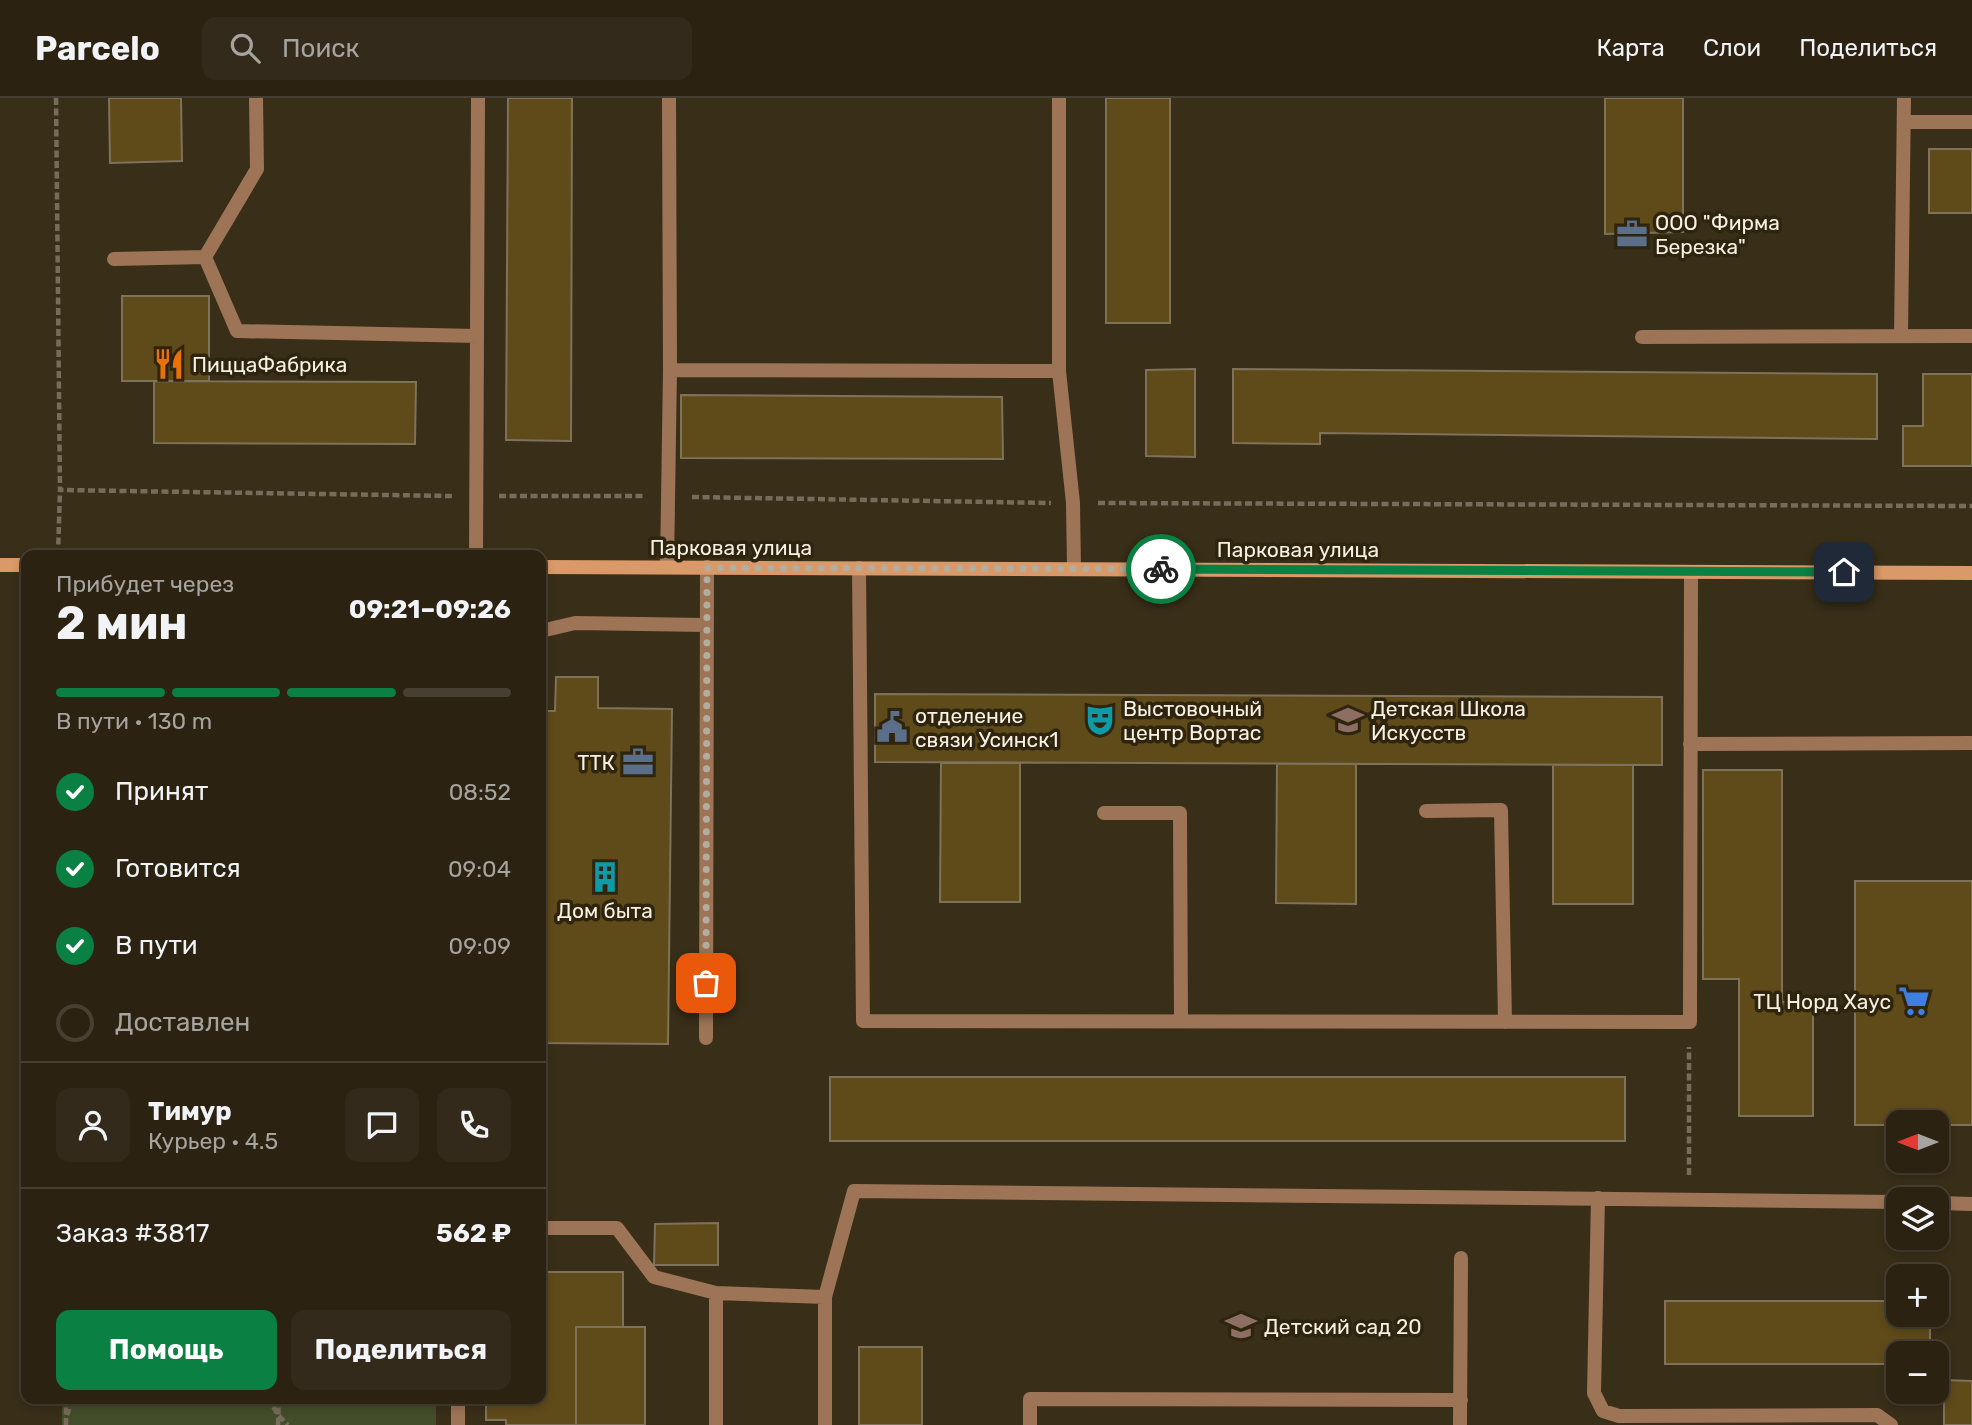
<!DOCTYPE html>
<html lang="ru">
<meta charset="utf-8">
<style>
:root{--surface:#2b2212;--page:#332a1b;--text:#f1f3f6;--muted:#a6a49f;--line:#473f32;--accent:#0b8043}
body{margin:0;font-family:Rubik,sans-serif;background:var(--page);color:var(--text);height:100vh;display:flex;flex-direction:column;font-size:26px;white-space:nowrap}
*{box-sizing:border-box;margin:0}
p{font-size:23px;color:var(--muted)}
.icon{flex:none;width:38px;height:38px;fill:none;stroke:currentColor;stroke-width:2;stroke-linecap:round;stroke-linejoin:round}
.map{position:relative;flex:1;overflow:hidden}
.drawer{position:absolute;left:21px;top:452px;width:525px;height:854px;display:flex;flex-direction:column;background:var(--surface);border-radius:14px;box-shadow:0 4px 10px #0003,0 0 0 2px var(--line)}
.drawer>*{flex:none}
.needle{width:46px;rotate:270deg}
.buttons{position:absolute;left:1886px;top:1012px;display:grid;gap:14px}
.buttons a{display:grid;place-items:center;width:63px;height:63px;border-radius:14px;background:var(--surface);box-shadow:0 4px 10px #0003,0 0 0 2px var(--line);font-size:35px}
.pin{position:absolute;display:grid;place-items:center;width:60px;height:60px;color:#fff;margin:-30px;border-radius:14px;box-shadow:0 4px 10px #0006}
.courier{position:absolute;display:grid;place-items:center;width:70px;height:70px;margin:-35px;border:5px solid #0b8043;border-radius:50%;background:#fff;color:#222;box-shadow:0 2px 9px #0007}
.head em{font-style:normal;font-weight:700}
.head div{display:flex;flex-direction:column-reverse}
.head{display:flex;align-items:center;justify-content:space-between;height:119px;padding:0 35px}
h1{font-size:46px;font-weight:700;line-height:52px}
.bar{display:grid;grid-template-columns:repeat(4,1fr);gap:10px 7px;align-content:center;height:84px;padding:0 35px}
.bar i{height:9px;border-radius:5px;background:var(--line)}
.bar .selected{background:var(--accent)}
.bar p{grid-column:span 4}
.line{display:flex;align-items:center;gap:18px;padding:0 35px;border-top:2px solid var(--line)}
.line div{flex:1}
.round{display:grid;place-items:center;flex:none;width:74px;height:74px;border-radius:14px;background:var(--page)}
ol{padding:0 35px;list-style:none}
li{display:flex;align-items:center;gap:21px;height:77px}
li p{margin-inline-start:auto}
li .icon{padding:7px;border-radius:50%;background:var(--accent);color:#fff;stroke-width:4}
li:last-child{color:var(--muted)}
li i{width:38px;height:38px;border:4px solid var(--line);border-radius:50%}
.cta{display:flex;gap:14px;margin-top:auto;padding:14px 35px}
.cta a{flex:1;height:80px;border-radius:14px;background:var(--accent);color:#fff;font-size:28px;font-weight:700;line-height:80px;text-align:center}
.cta a+a{background:var(--page);color:var(--text)}
header{display:flex;align-items:center;gap:42px;box-sizing:border-box;height:98px;padding:0 35px;background:var(--surface);border-bottom:2px solid var(--line)}
header strong{font-size:33px}
nav{display:flex;gap:38px;margin-inline-start:auto;font-size:24px}
.search{width:490px;height:63px;background:var(--page);display:flex;align-items:center;gap:18px;box-sizing:border-box;padding:0 24px;border-radius:14px;color:var(--muted);font-size:26px}
.map>svg:first-child{display:block}
</style>
<header>
<strong>Parcelo</strong>
<div class="search"><svg class="icon" aria-label="search" viewBox="0 0 24 24"><circle cx="10" cy="10" r="6"/><path d="M15 15l6 6"/></svg>Поиск</div>
<nav><a>Карта</a><a>Слои</a><a>Поделиться</a></nav>
</header>
<div class="map">
<svg width="1972" height="1327" viewBox="0 0 1972 1327">
<rect width="100%" height="100%" fill="#392e18"/>
<path fill="#444d2a" d="M62,1300H436V1327H62Z"/>
<path fill="#5f4a1a" stroke="#7e725a" stroke-width="2" d="M109,0H181L182,63L110,65Z
M508,0H572L571,343L506,342Z
M1106,0H1170V225H1106Z
M1605,0H1683V134L1605,136Z
M1929,51H1972V115H1929Z
M122,198H209V283H122Z
M1195,271V359L1146,358V272Z
M1233,271L1877,276V341L1320,335V346L1233,345Z
M1923,276H1972V368H1903V328H1923Z
M154,283L416,284L415,346L154,345Z
M681,297L1002,299L1003,361L681,360Z
M556,579H598V610L672,611L668,946L541,945V613H555Z
M875,596L1662,599V667L875,664Z
M941,665H1020V804H940Z
M1277,666H1356V806L1276,805Z
M1553,667H1633V806H1553Z
M1703,672H1782V904H1813V1018H1739V881H1703Z
M1855,783H1972V1027H1937V1024H1899V1027H1855Z
M830,979H1625V1043H830Z
M718,1125V1167H654L655,1126Z
M541,1174H623V1229H576V1327H506V1322H486V1300H541Z
M1665,1203H1899V1216H1930V1255H1899V1266H1665Z
M576,1229H645V1327H576Z
M859,1249H922V1327H859Z
M1944,1282L1972,1283V1327H1944Z"/>
<g fill="none" stroke-linecap="round" stroke-linejoin="round">
<path stroke="#766c59" stroke-width="4.5" stroke-dasharray="7 3.5" stroke-linecap="butt" d="M56,0L60,392L452,398
M499,398H645
M692,399L1051,405
M1098,405L1972,408
M58,457L60,392
M1689,1077V949
M268,1300L278,1317L288,1327
M67,1317L73,1300
M66,1327V1300
M278,1327L279,1300"/>
<path stroke="#9d7456" stroke-width="14" d="M1059,0V273L1073,405L1074,471
M1904,24H1972
M205,159L237,233L477,238L476,457
M114,161L205,159L257,71L256,0
M477,238L478,0
M1901,238L1904,0
M1642,239L1972,238
M670,272L1059,273
M667,469L670,272L669,0
M859,470L863,923L1690,924L1691,474
M541,533L575,525L706,527
M1690,646L1972,645
M1426,713L1501,712L1505,924
M1104,715H1180L1181,923
M706,940L707,469
M1598,1100L1594,1295L1603,1313L1619,1318L1877,1317L1891,1327
M1937,1105L1972,1106
M541,1130H617L654,1179L716,1195L825,1199
M458,1300V1327
M716,1327V1195
M825,1327V1199L854,1093L1899,1104
M1030,1327V1301L1461,1302
M1460,1327L1461,1160"/>
<path stroke="#da9968" stroke-width="14" d="M0,467H26
M541,469L1972,475"/>
</g>
<g fill="none" stroke-linecap="round" stroke-linejoin="round">
<path stroke="#b4ac9c" stroke-width="7" stroke-dasharray="0 12.6" d="M706,885L707,470L1161,471"/>
<path stroke="#0b8043" stroke-width="9" d="M1161,471L1844,474"/>
</g>
<defs>
<symbol id="office-bare" viewBox="-9 -9 18 18"><path d="M-6-3h4V-5.5h4V-3h4V5H-6ZM-1-4.5V-3h2v-1.5ZM-6 0V1H6V0Z" fill="#5c6f8a" stroke="#2f250e" stroke-width="2.5" paint-order="stroke"/></symbol>
<symbol id="restaurant-bare" viewBox="-9 -9 18 18"><path d="M-5-6h1v4h1v-4h1v4h1v-4h1v5L-1.5 .5V6h-2V.5L-5-1ZM5-6V6H3V1.5H1.5Q1.5-4 5-6Z" fill="#e8710a" stroke="#2f250e" stroke-width="2.5" paint-order="stroke"/></symbol>
<symbol id="theatre-bare" viewBox="-9 -9 18 18"><path d="M-5-5.5Q0-4 5-5.5V0Q5 5 0 6Q-5 5-5 0ZM-3.3-2.5H-1v1.5H-3.3ZM1-2.5H3.3v1.5H1ZM-2.8 1Q0 5.5 2.8 1Z" fill="#0f9aa8" stroke="#2f250e" stroke-width="2.5" paint-order="stroke"/></symbol>
<symbol id="school-bare" viewBox="-9 -9 18 18"><path d="M0-5L7-2L0 1L-7-2ZM-4 1L0 2.5L4 1V4Q0 6-4 4Z" fill="#8d6e63" stroke="#2f250e" stroke-width="2.5" paint-order="stroke"/></symbol>
<symbol id="civic-bare" viewBox="-9 -9 18 18"><path d="M-.6-6.5H3V-4.5H.6V-3L4-1V1h2V6H-6V1h2V-1L-.6-3ZM-1.2 2.5V6h2.4V2.5Z" fill="#5c6f8a" stroke="#2f250e" stroke-width="2.5" paint-order="stroke"/></symbol>
<symbol id="building-bare" viewBox="-9 -9 18 18"><path d="M-4-6H4V6H1V3H-1V6H-4ZM-2.5-4.3h1.7v1.8h-1.7ZM.8-4.3h1.7v1.8H.8ZM-2.5-1h1.7V.8h-1.7ZM.8-1h1.7V.8H.8Z" fill="#0f9aa8" stroke="#2f250e" stroke-width="2.5" paint-order="stroke"/></symbol>
<symbol id="supermarket-bare" viewBox="-9 -9 18 18"><path d="M-6-5.5h2.5l.6 2H6L4.5 2H-2.5L-4.4-4H-6ZM-1.5 3.2a1.3 1.3 0 1 0 .1 0ZM3 3.2a1.3 1.3 0 1 0 .1 0Z" fill="#3f7fe0" stroke="#2f250e" stroke-width="2.5" paint-order="stroke"/></symbol>
</defs>
<g fill-rule="evenodd">
<use href="#office-bare" x="1610" y="114" width="44" height="44"/>
<use href="#restaurant-bare" x="147" y="244" width="44" height="44"/>
<use href="#theatre-bare" x="1078" y="600" width="44" height="44"/>
<use href="#school-bare" x="1326" y="600" width="44" height="44"/>
<use href="#civic-bare" x="870" y="607" width="44" height="44"/>
<use href="#office-bare" x="616" y="642" width="44" height="44"/>
<use href="#building-bare" x="583" y="757" width="44" height="44"/>
<use href="#supermarket-bare" x="1892" y="881" width="44" height="44"/>
<use href="#school-bare" x="1219" y="1206" width="44" height="44"/>
</g>
<g text-anchor="middle" dominant-baseline="central" stroke-width="7" stroke-linejoin="round" paint-order="stroke">
<g font-size="21" fill="#f7f0e3" stroke="#2f250e" text-anchor="start">
<text x="1655" y="124">ООО "Фирма<tspan x="1655" dy="24">Березка"</tspan></text>
<text x="192" y="266">ПиццаФабрика</text>
<text x="1123" y="610">Выстовочный<tspan x="1123" dy="24">центр Вортас</tspan></text>
<text x="1371" y="610">Детская Школа<tspan x="1371" dy="24">Искусств</tspan></text>
<text x="915" y="617">отделение<tspan x="915" dy="24">связи Усинск1</tspan></text>
<text x="615" y="664" text-anchor="end">ТТК</text>
<text x="605" y="812" text-anchor="middle">Дом быта</text>
<text x="1891" y="903" text-anchor="end">ТЦ Норд Хаус</text>
<text x="1264" y="1228">Детский сад 20</text>
</g>
<g font-size="21" fill="#f7f0e3" stroke="#2f250e">
<text x="731" y="449">Парковая улица</text>
<text x="1298" y="451">Парковая улица</text>
</g>
</g>
</svg>
<div class="buttons">
<a><svg class="needle" viewBox="-14 -14 28 28"><path d="M0-13l5 13h-10z" fill="#e53935"/><path d="M0 13l5-13h-10z" fill="#a6a49f"/></svg></a>
<a><svg class="icon" aria-label="layers" viewBox="0 0 24 24"><path d="M12 4l9 5-9 5-9-5zM3 14l9 5 9-5"/></svg></a>
<a>+</a>
<a>−</a>
</div>
<div class="pin" style="left:706px;top:885px;background:#ea580c"><svg class="icon" aria-label="bag" viewBox="0 0 24 24"><path d="M5 8h14l-1 12H6zM9 8a3 3 0 0 1 6 0"/></svg></div>
<div class="pin" style="left:1844px;top:474px;background:#1f2937"><svg class="icon" aria-label="home" viewBox="0 0 24 24"><path d="M3 11l9-7 9 7M6 9v11h12V9"/></svg></div>
<div class="courier" style="left:1161px;top:471px"><svg class="icon" aria-label="bike" viewBox="0 0 24 24"><circle cx="6" cy="16" r="4"/><circle cx="18" cy="16" r="4"/><path d="M6 16l4-8h5l3 8M10 8l3 8H6M13 5h3"/></svg></div>
<section class="drawer">
<div class="head"><div><h1>2 мин</h1><p>Прибудет через</p></div><em>09:21–09:26</em></div>
<div class="bar"><i class="selected"></i><i class="selected"></i><i class="selected"></i><i></i><p>В пути · 130 m</p></div>
<ol>
<li><svg class="icon" aria-label="check" viewBox="0 0 24 24"><path d="M5 12l5 5 9-10"/></svg>Принят<p>08:52</p></li>
<li><svg class="icon" aria-label="check" viewBox="0 0 24 24"><path d="M5 12l5 5 9-10"/></svg>Готовится<p>09:04</p></li>
<li><svg class="icon" aria-label="check" viewBox="0 0 24 24"><path d="M5 12l5 5 9-10"/></svg>В пути<p>09:09</p></li>
<li><i></i>Доставлен</li>
</ol>
<div class="line" style="height:126px"><a class="round"><svg class="icon" aria-label="person" viewBox="0 0 24 24"><circle cx="12" cy="8" r="4"/><path d="M4 21q1-7 8-7t8 7"/></svg></a><div><b>Тимур</b><p>Курьер · 4.5</p></div><a class="round"><svg class="icon" aria-label="chat" viewBox="0 0 24 24"><path d="M4 5h16v11H9l-5 4z"/></svg></a><a class="round"><svg class="icon" aria-label="phone" viewBox="0 0 24 24"><path d="M5 4h4l2 5-3 2q2 4 5 5l2-3 5 2v4C11 20 4 13 5 4z"/></svg></a></div>
<div class="line" style="height:91px"><div>Заказ #3817</div><b>562 ₽</b></div>
<div class="cta"><a>Помощь</a><a>Поделиться</a></div>
</section>
</div>
